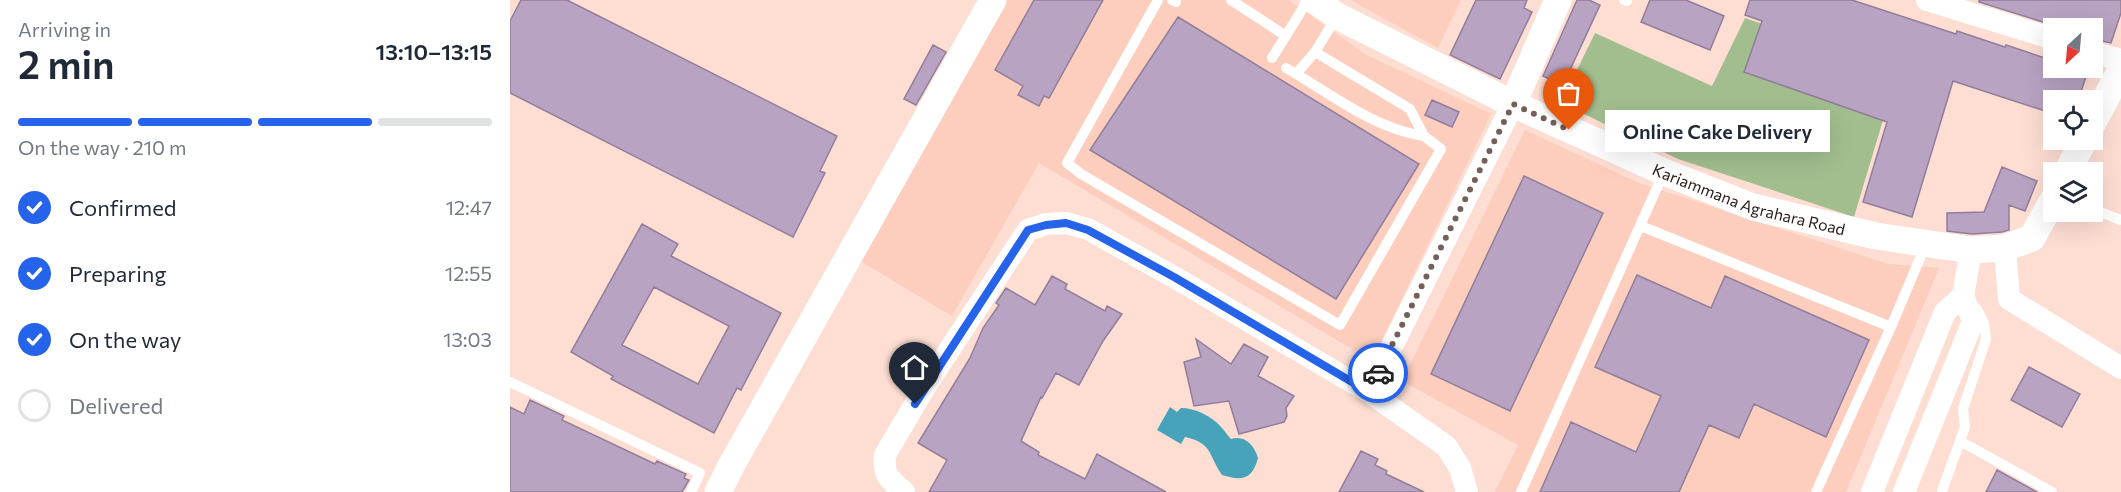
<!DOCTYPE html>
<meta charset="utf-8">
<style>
:root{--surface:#fff;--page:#f2f2f3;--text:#1f2937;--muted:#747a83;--line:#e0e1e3;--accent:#2563eb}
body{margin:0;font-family:Commissioner,sans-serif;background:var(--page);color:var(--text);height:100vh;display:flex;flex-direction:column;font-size:22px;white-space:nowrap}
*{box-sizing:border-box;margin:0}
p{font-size:20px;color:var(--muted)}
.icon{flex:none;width:33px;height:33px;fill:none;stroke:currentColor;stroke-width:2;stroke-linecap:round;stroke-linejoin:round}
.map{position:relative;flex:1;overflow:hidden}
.drawer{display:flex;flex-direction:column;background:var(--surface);width:510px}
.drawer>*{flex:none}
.needle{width:39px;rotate:206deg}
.buttons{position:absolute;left:1533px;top:18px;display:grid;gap:12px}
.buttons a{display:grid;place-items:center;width:60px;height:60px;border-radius:0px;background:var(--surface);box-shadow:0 6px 24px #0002;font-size:30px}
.pin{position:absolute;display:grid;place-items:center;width:51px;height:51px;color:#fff;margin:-62px -26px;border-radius:50% 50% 50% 0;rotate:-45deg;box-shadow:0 0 6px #0007}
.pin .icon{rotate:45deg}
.courier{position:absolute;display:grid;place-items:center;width:60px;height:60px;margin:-30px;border:4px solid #2563eb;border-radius:50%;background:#fff;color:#222;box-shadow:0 2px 8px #0007}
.bubble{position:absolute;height:42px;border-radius:0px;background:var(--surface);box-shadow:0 6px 24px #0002;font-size:20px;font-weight:600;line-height:42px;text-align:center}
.headline em{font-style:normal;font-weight:600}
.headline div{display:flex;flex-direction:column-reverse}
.headline{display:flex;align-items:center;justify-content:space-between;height:102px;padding:0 18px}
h1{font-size:39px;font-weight:600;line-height:45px}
.bar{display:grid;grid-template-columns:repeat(4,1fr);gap:9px 6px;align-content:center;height:72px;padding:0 18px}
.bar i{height:8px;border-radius:4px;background:var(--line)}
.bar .active{background:var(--accent)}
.bar p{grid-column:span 4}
ol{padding:0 18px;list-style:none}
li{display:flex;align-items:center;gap:18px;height:66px}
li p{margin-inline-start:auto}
li .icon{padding:6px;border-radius:50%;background:var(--accent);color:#fff;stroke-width:4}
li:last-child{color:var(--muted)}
li i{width:33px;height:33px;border:3px solid var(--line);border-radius:50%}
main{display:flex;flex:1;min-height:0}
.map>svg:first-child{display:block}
</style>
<main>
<section class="drawer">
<div class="headline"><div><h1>2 min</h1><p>Arriving in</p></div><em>13:10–13:15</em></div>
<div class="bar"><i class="active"></i><i class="active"></i><i class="active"></i><i></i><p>On the way · 210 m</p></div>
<ol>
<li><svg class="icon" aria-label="check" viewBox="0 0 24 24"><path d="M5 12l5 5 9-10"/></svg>Confirmed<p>12:47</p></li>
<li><svg class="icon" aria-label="check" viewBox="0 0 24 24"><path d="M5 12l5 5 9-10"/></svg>Preparing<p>12:55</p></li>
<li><svg class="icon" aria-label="check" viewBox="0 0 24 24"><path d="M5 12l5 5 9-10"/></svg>On the way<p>13:03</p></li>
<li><i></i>Delivered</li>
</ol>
</section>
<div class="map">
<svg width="1611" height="492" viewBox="0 0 1611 492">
<rect width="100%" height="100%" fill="#feded3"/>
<path fill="#fdcebd" d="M495,0H779L855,54L981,114L862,361L529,163L442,316L350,261Z
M840,0H951L928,48Z
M1015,130L1129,183L1379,264L1429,268L1336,492H985L1008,445L892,381Z"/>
<path fill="#a2be8e" d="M1235,18L1388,70L1344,217L1168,159L1051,103L1085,33L1202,86Z"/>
<path fill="#46a3ba" d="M660,407L667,412L671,408C685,408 702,416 711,427C715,431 717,435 721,439C735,435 744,445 748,458C742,480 732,481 712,475C698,455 703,443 675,437L671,444L647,430Z"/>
<path fill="#b8a3c2" stroke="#917e9a" stroke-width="1.5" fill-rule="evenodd" d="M11,0H57L327,136L310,171L315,173L283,237L0,93V21Z
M524,0H593L539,98L534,96L529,106L508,95L513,86L485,70Z
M966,0H1017L1014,8L1022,12L990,79L940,55Z
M1067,0H1079L1090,5L1053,85L1033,76Z
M1140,0H1176L1214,16L1200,50L1131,22Z
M1240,0H1342L1446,34L1447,31L1495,47L1496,45L1544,61V68H1579L1568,100H1544V114L1443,81L1402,217L1353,202L1377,122L1234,72L1252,21L1235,15Z
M1469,0H1611V13L1601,43L1582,39V28H1552L1469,2Z
M668,17L909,164L826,299L580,150Z
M423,45L436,52L406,105L394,99Z
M922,100L949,112L942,127L915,115Z
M1492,167L1527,181L1515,211L1499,205V230L1492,232L1462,234L1437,231V213L1474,212Z
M1014,176L1093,213L1000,411L921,374Z
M132,224L168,244L161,256L271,313L231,390L227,388L204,433L101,379L103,376L61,352ZM144,287L219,326L188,384L112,345Z
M1127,275L1201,308L1215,276L1359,340L1316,437L1244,404L1229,438L1199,425L1169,492H1030L1061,422L1126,452L1151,396L1085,367Z
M542,276L557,284L555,289L595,311L597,306L612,314L593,341L569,385L546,373L532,398L531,397L511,441L529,452L528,455L575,479L587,454L656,492H419L437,460L408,443L460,358L473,328L489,305L486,303L496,288L525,305Z
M686,339L721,364L734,344L758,357L748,376L784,396L776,408L777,416L774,422L729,434L719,401L684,406L674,362L691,357Z
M1519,367L1570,394L1552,427L1501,400Z
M20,400L54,416L52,420L145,464L147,461L176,474L174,478L179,480L172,492H0V407L14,414Z
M851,451L868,459L865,465L877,471L876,474L914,492H829Z
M1487,470L1527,492H1476Z"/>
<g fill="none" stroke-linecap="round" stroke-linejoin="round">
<path stroke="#fff" stroke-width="10" d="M648,0L557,163L571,174L830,325L931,149L914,136L900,109L805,52
M662,0L666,2
M721,0L776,36
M1114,0L1117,1
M762,58L798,0
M776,68C820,93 862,128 914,136
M786,74L805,52L827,16
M1582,209L1611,220
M1131,226L1381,327
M0,382L190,473L181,492
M1450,441L1542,492
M1432,491L1455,427L1453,409L1476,339L1474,323L1467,309
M1011,492L1154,172
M1306,492L1381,327L1416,244"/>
<path stroke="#fff" stroke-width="22" d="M1417,0L1544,39
M1582,52L1611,60
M1495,248L1499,299L1611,368
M859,392L1003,104
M394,492C379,479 373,476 375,455L415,387L518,230L536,224L556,223L578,229L664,277L859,392L936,446L950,468L957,492
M1362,492L1435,312L1453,296
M1394,492L1463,321L1453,296L1461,250"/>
<g stroke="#fff" stroke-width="27">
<path id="s1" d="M804,0L827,16L1003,104L1154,172L1243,207L1366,236L1461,250L1495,248L1522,238L1544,198"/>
<path d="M1003,104L1048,0"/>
<path d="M1582,124L1611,70"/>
<path d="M1557,172L1574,140"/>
<path d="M208,492L221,466L483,0"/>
</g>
</g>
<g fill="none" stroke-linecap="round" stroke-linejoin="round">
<path stroke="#746059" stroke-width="6" stroke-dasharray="0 10.8" d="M868,373L1003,104L1059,130"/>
<path stroke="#2563eb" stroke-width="8" d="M405,404L518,230L536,225L556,223L578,230L664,277L859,392L868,373"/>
</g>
<g text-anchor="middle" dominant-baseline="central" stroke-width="4.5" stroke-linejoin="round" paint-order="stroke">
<g font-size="16" fill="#2a1c17" stroke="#fff">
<text stroke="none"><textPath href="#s1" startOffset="480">Kariammana Agrahara Road</textPath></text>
</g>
</g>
</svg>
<div class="buttons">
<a><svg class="needle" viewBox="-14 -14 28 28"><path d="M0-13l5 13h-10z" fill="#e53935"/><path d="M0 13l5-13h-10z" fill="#747a83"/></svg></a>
<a><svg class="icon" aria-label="locate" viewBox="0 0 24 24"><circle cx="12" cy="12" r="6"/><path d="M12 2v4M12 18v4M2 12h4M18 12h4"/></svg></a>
<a><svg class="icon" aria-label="layers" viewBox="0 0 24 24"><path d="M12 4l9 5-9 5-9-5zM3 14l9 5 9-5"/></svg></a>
</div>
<div class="pin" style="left:1059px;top:130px;background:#ea580c"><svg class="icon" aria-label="bag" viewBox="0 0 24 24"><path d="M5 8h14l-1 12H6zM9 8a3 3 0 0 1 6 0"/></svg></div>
<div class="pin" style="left:405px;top:404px;background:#1f2937"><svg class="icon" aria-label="home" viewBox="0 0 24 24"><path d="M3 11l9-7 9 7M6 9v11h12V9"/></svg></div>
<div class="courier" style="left:868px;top:373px"><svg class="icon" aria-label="car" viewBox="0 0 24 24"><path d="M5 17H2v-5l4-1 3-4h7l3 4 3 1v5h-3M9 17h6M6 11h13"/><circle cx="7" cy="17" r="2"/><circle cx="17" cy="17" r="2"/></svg></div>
<div class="bubble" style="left:1095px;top:110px;width:225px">Online Cake Delivery</div>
</div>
</main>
